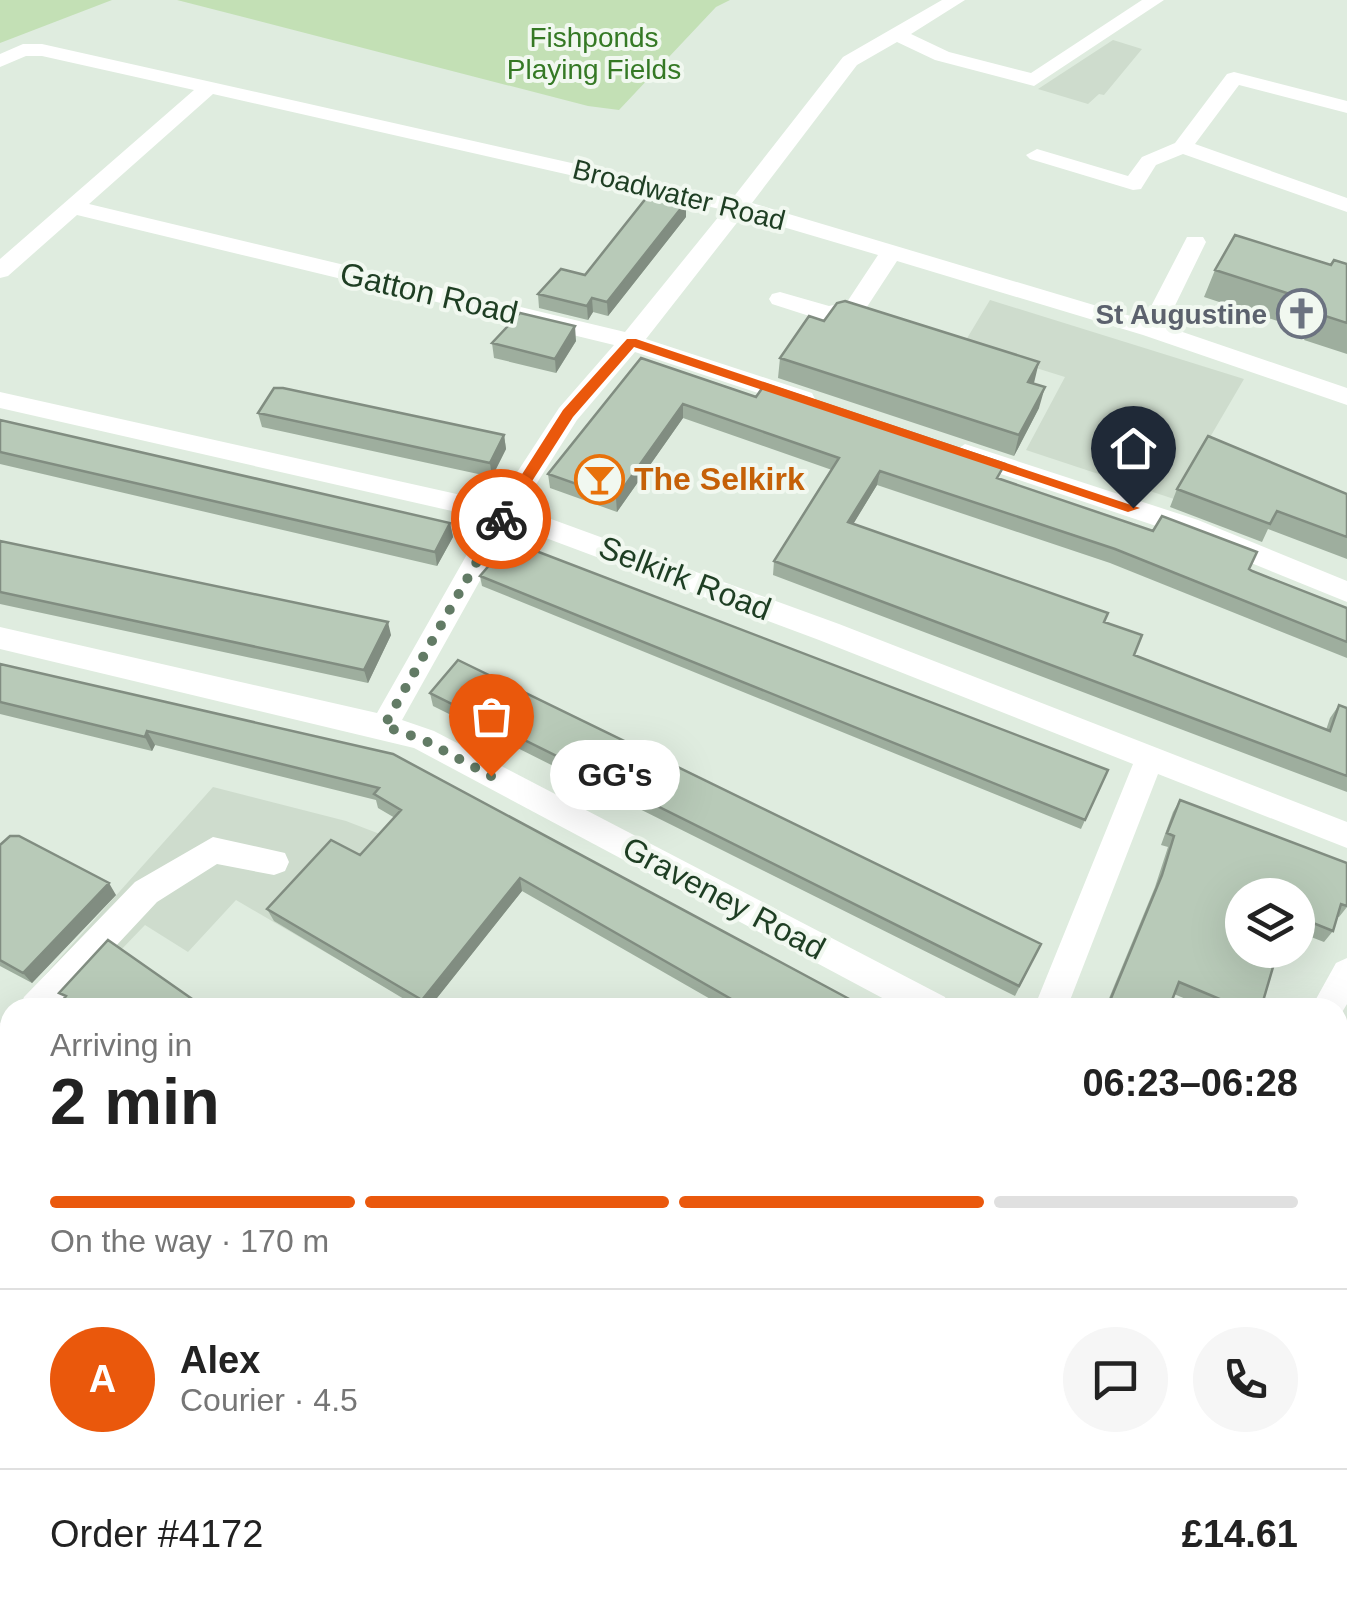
<!DOCTYPE html>
<meta charset="utf-8">
<style>
:root{--surface:#fff;--page:#f6f6f6;--text:#222;--muted:#767676;--line:#e0e0e0;--accent:#ea580c}
body{margin:0;font-family:Helvetica,sans-serif;background:var(--page);color:var(--text);height:100vh;display:flex;flex-direction:column;font-size:38px;white-space:nowrap}
*{box-sizing:border-box;margin:0}
p{font-size:32px;color:var(--muted)}
.icon{flex:none;width:55px;height:55px;fill:none;stroke:currentColor;stroke-width:2;stroke-linecap:round;stroke-linejoin:round}
.map{position:relative;flex:1;overflow:hidden}
.drawer{position:absolute;left:0px;top:998px;width:1348px;height:622px;display:flex;flex-direction:column;background:var(--surface);border-radius:30px 30px 0 0;box-shadow:0 10px 40px #0002}
.drawer>*{flex:none}
.fabs{position:absolute;left:1225px;top:878px;display:grid;gap:20px}
.fabs a{display:grid;place-items:center;width:90px;height:90px;border-radius:50%;background:var(--surface);box-shadow:0 10px 40px #0002;font-size:50px}
.pin{position:absolute;display:grid;place-items:center;width:85px;height:85px;color:#fff;margin:-102px -42px;border-radius:50% 50% 50% 0;rotate:-45deg;box-shadow:0 0 10px #0007}
.pin .icon{rotate:45deg}
.courier{position:absolute;display:grid;place-items:center;width:100px;height:100px;margin:-50px;border:8px solid #ea580c;border-radius:50%;background:#fff;color:#222;box-shadow:0 2px 12px #0007}
.bubble{position:absolute;height:70px;border-radius:35px;background:var(--surface);box-shadow:0 10px 40px #0002;font-size:32px;font-weight:800;line-height:70px;text-align:center}
.summary em{font-style:normal;font-weight:800}
.summary div{display:flex;flex-direction:column-reverse}
.summary{display:flex;align-items:center;justify-content:space-between;height:170px;padding:0 50px}
h1{font-size:65px;font-weight:800;line-height:75px}
.bar{display:grid;grid-template-columns:repeat(4,1fr);gap:15px 10px;align-content:center;height:120px;padding:0 50px}
.bar i{height:12px;border-radius:8px;background:var(--line)}
.bar .current{background:var(--accent)}
.bar p{grid-column:span 4}
.line{display:flex;align-items:center;gap:25px;padding:0 50px;border-top:2px solid var(--line)}
.line div{flex:1}
.round{display:grid;place-items:center;flex:none;width:105px;height:105px;border-radius:52px;background:var(--page)}
.map>svg:first-child{display:block}
</style>
<div class="map">
<svg width="1347" height="1619" viewBox="0 0 1347 1619">
<rect width="100%" height="100%" fill="#dfecdf"/>
<path fill="#cedccd" d="M1113,40L1142,49L1104,95L1099,94L1088,104L1038,89Z
M990,300L1244,379L1174,499L1026,450L1065,377L963,345Z
M213,787L346,821L385,836L419,1007L236,900L188,952L145,925L66,1007L19,1004Z
M1347,1055V1619H1242L1245,1610H1338V1073Z"/>
<path fill="#c3e0b5" d="M0,0H112L0,43Z
M177,0H730L716,7L619,110L588,106Z"/>
<g fill="none" stroke-linecap="round" stroke-linejoin="round">
<defs>
<path id="major" d="M0,1060L10,1064V1099L0,1095Z
M727,1610H776L780,1619H730Z"/>
</defs>
<use href="#major" stroke="#c0c9c1" stroke-width="5"/>
<path fill="#fff" fill-rule="evenodd" d="M942,0H965L911,34L949,52L1031,73L1142,0H1164L1034,86L935,60L897,42L857,65L752,203L1144,320L1187,237H1203L1206,242L1165,326L1347,388V405L1143,335L897,261L863,313L828,322L772,304L769,299L772,294L780,292L829,306L847,302L878,255L743,215L646,339L812,393L815,399L812,405H794L635,352L577,420L521,508L839,624L1347,822V848L1158,774L1067,1008H1034L1133,764L819,640L511,525L402,720L434,731L945,997L949,1008H901L414,748L0,649V627L377,713L487,519L0,408V392L497,503L559,408L614,345L77,215L8,276L0,278V259L194,90L42,56H26L0,67V54L23,44H42L732,199L843,57ZM213,94L724,210L625,332L89,204Z
M1234,72L1347,101V113L1239,85L1195,144L1347,198V212L1183,154L1156,165L1141,189L1133,190L1030,159L1026,155L1037,149L1128,176L1142,157L1175,143L1227,74Z
M965,444L1198,520L1347,581V602L1180,534L956,459L952,453Z
M213,837L285,853L289,862L285,871L274,875L217,864L157,902L58,1008H20L24,997L135,882Z
M1347,958V1004L1338,1019V1008H1311L1336,963Z
M10,1019V1056L0,1059V1023Z
M1338,1205L1347,1209V1245L1338,1241Z
M1338,1556H1347V1596H1338Z"/>
<use href="#major" fill="#5fa66b" fill-rule="evenodd"/>
</g>
<path fill="#9eae9e" d="M686,217L608,316L593,312L588,320L539,308L538,294L585,275Z
M1347,264V354L1304,340L1308,331L1204,297L1215,270Z
M576,341L556,373L494,358L492,343Z
M641,358L1001,480L1249,569L1347,608V658L1110,563L877,485L853,524L1105,622L1134,655L1326,730L1330,718L1339,705L1347,708V792L773,575L774,561L832,470L683,418L617,512L550,488L548,474Z
M780,358L1033,383L1039,408L1014,456L778,378Z
M258,413L504,435L506,449L492,477L262,427Z
M0,420L450,523L453,537L437,566L0,464Z
M1177,489L1347,494V559L1268,529L1262,542L1170,507Z
M0,541L391,635L368,683L0,604Z
M480,576L1108,770L1081,829L482,586Z
M0,664L393,754L866,1008H726L522,891L429,1008H419L274,921L267,909L360,855L395,818L378,808L376,800L155,745L152,751L0,714Z
M430,693L1041,944L1015,996L433,706Z
M1180,800L1347,863V907L1339,917H1337L1333,931L1324,942L1298,932V895H1242L1261,1008H1207L1174,994L1169,1008H1105L1155,887L1168,847L1161,845L1173,812Z
M0,845L116,895L32,983L0,966Z
M1338,1076L1347,1081V1202L1338,1198Z
M1338,1311L1347,1316V1501L1338,1495Z
M947,1610H1242L1244,1612L1245,1610H1277L1292,1619H961Z"/>
<path fill="#818d81" d="M686,202V217L608,316L607,302Z
M592,298L593,312L588,320L587,306Z
M575,326L576,341L556,373L555,359Z
M1039,362L1034,383L1028,382Z
M1045,387L1039,408L1014,456L1019,435Z
M683,404V418L617,512L616,498Z
M504,435L506,449L492,477L490,463Z
M880,471L877,485L846,536L848,522Z
M450,523L453,537L437,566L435,552Z
M388,622L391,635L368,683L364,670Z
M147,731L155,745L152,751L145,737Z
M520,878L522,891L429,1008H425L422,1000Z
M109,883L116,895L32,983L23,973Z
M0,1416L10,1426V1432L0,1422Z
M110,1610H122L115,1619H103Z"/>
<path fill="#b8cab8" stroke="#818d81" stroke-width="2.5" d="M651,192L686,202L607,302L592,298L587,306L538,294L561,269L585,275Z
M1235,235L1331,265L1334,260L1347,264V323L1316,313L1321,304L1215,270Z
M845,301L1039,362L1028,382L1045,387L1019,435L780,358L809,316L824,321L837,303Z
M520,313L575,326L555,359L492,343Z
M641,358L756,397L765,384L1005,464L997,478L1153,531L1162,516L1257,552L1249,569L1252,571L1347,608V642L1115,549L880,471L848,522L1108,613L1104,622L1142,635L1134,655L1330,731L1339,705L1347,708V776L774,561L839,458L683,404L616,498L548,474Z
M274,388H283L504,435L490,463L258,413Z
M0,420L450,523L435,552L0,452Z
M1208,436L1347,494V537L1277,511L1270,524L1177,489Z
M0,541L388,622L364,670L0,592Z
M510,541L1108,770L1085,820L480,576Z
M458,660L1041,944L1019,986L430,693Z
M0,664L393,754L866,1008H747L520,878L422,1000L267,909L331,840L360,855L401,810L374,794L379,788L147,731L145,737L0,702Z
M1180,800L1347,863V906L1341,904L1333,931L1298,917V895H1242V950H1278L1261,1008H1241L1179,982L1169,1008H1107L1162,875L1174,836L1167,833Z
M10,836H19L109,883L23,973L0,960V845Z
M108,940L205,1008H74L63,1000L66,996L59,993Z
M1338,1076L1347,1081V1183L1338,1179Z
M1338,1311L1347,1316V1484L1338,1478Z
M0,1422L10,1432V1579L0,1568Z
M40,1610H110L103,1619H48Z
M430,1610H553L565,1619H440Z
M960,1610H1242L1256,1619H973Z
M1259,1610H1277L1292,1619H1256Z"/>
<path fill="#ea580c" d="M627,339H636L1140,508L1128,512L634,347L573,417L506,522H496V515L563,410Z"/>
<g fill="none" stroke-linecap="round" stroke-linejoin="round">
<path stroke="#627b65" stroke-width="10" stroke-dasharray="0 18" d="M491,776L424,740L384,726L501,519"/>
</g>
<defs>
<symbol id="church-ring" viewBox="-11 -11 22 22"><circle r="9.5" fill="#f1f8f0" stroke="#6b7280" stroke-width="1.5"/><path d="M-1.2-6h2.4v3.5h3.3v2.4h-3.3V6h-2.4V-.1h-3.3v-2.4h3.3Z" fill="#6b7280"/></symbol>
<symbol id="bar-ring" viewBox="-11 -11 22 22"><circle r="9.5" fill="#f1f8f0" stroke="#e8710a" stroke-width="1.5"/><path d="M-6-5H6L.8 .8V4.5H3.5V6h-7V4.5H-.8V.8Z" fill="#e8710a"/></symbol>
</defs>
<g fill-rule="evenodd">
<use href="#church-ring" x="1274" y="286" width="55" height="55"/>
<use href="#bar-ring" x="572" y="452" width="55" height="55"/>
</g>
<g text-anchor="middle" dominant-baseline="central" stroke-width="8" stroke-linejoin="round" paint-order="stroke">
<g font-size="28" fill="#357925" stroke="#f1f8f0">
<text x="594" y="37">Fishponds<tspan x="594" dy="32">Playing Fields</tspan></text>
</g>
<g font-size="28" fill="#1e3e23" stroke="#f1f8f0">
<text transform="translate(679 195) rotate(14)">Broadwater Road</text>
</g>
<g font-size="28" font-weight="bold" fill="#5b616d" stroke="#f1f8f0" text-anchor="end">
<text x="1267" y="314">St Augustine</text>
</g>
<g font-size="32" fill="#1e3e23" stroke="#f1f8f0">
<text transform="translate(429 293) rotate(13)">Gatton Road</text>
<text transform="translate(685 578) rotate(21)">Selkirk Road</text>
<text transform="translate(724 898) rotate(28)">Graveney Road</text>
</g>
<g font-size="32" font-weight="bold" fill="#c56008" stroke="#f1f8f0" text-anchor="start">
<text x="634" y="479">The Selkirk</text>
</g>
</g>
</svg>
<div class="fabs">
<a><svg class="icon" aria-label="layers" viewBox="0 0 24 24"><path d="M12 4l9 5-9 5-9-5zM3 14l9 5 9-5"/></svg></a>
</div>
<div class="pin" style="left:491px;top:776px;background:#ea580c"><svg class="icon" aria-label="bag" viewBox="0 0 24 24"><path d="M5 8h14l-1 12H6zM9 8a3 3 0 0 1 6 0"/></svg></div>
<div class="pin" style="left:1133px;top:508px;background:#1f2937"><svg class="icon" aria-label="home" viewBox="0 0 24 24"><path d="M3 11l9-7 9 7M6 9v11h12V9"/></svg></div>
<div class="courier" style="left:501px;top:519px"><svg class="icon" aria-label="bike" viewBox="0 0 24 24"><circle cx="6" cy="16" r="4"/><circle cx="18" cy="16" r="4"/><path d="M6 16l4-8h5l3 8M10 8l3 8H6M13 5h3"/></svg></div>
<div class="bubble" style="left:550px;top:740px;width:130px">GG's</div>
<section class="drawer">
<div class="summary"><div><h1>2 min</h1><p>Arriving in</p></div><em>06:23–06:28</em></div>
<div class="bar"><i class="current"></i><i class="current"></i><i class="current"></i><i></i><p>On the way · 170 m</p></div>
<div class="line" style="height:180px"><b class="round" style="background:var(--accent);color:#fff">A</b><div><b>Alex</b><p>Courier · 4.5</p></div><a class="round"><svg class="icon" aria-label="chat" viewBox="0 0 24 24"><path d="M4 5h16v11H9l-5 4z"/></svg></a><a class="round"><svg class="icon" aria-label="phone" viewBox="0 0 24 24"><path d="M5 4h4l2 5-3 2q2 4 5 5l2-3 5 2v4C11 20 4 13 5 4z"/></svg></a></div>
<div class="line" style="height:130px"><div>Order #4172</div><b>£14.61</b></div>
</section>
</div>
